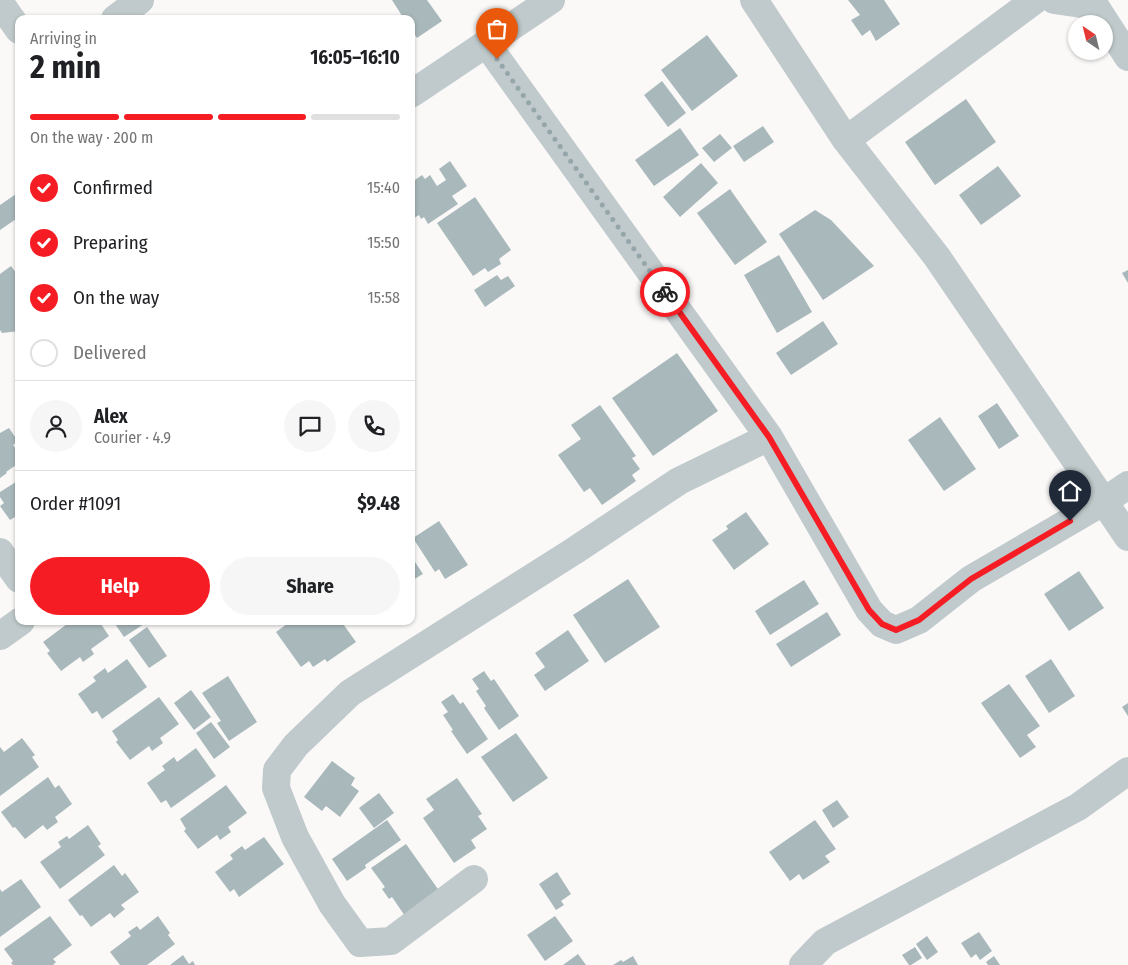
<!DOCTYPE html>
<meta charset="utf-8">
<style>
:root{--surface:#fff;--page:#f6f6f6;--text:#202124;--muted:#757577;--line:#e0e0e0;--accent:#f51d23}
body{margin:0;font-family:"Fira Sans Condensed",sans-serif;background:var(--page);color:var(--text);height:100vh;display:flex;flex-direction:column;font-size:19px;white-space:nowrap}
*{box-sizing:border-box;margin:0}
p{font-size:16px;color:var(--muted)}
.icon{flex:none;width:28px;height:28px;fill:none;stroke:currentColor;stroke-width:2;stroke-linecap:round;stroke-linejoin:round}
.map{position:relative;flex:1;overflow:hidden}
.drawer{position:absolute;left:15px;top:15px;width:400px;height:610px;display:flex;flex-direction:column;background:var(--surface);border-radius:10px;box-shadow:0 1px 4px #0004}
.drawer>*{flex:none}
.needle{width:32px;rotate:325deg}
.buttons{position:absolute;left:1068px;top:15px;display:grid;gap:10px}
.buttons a{display:grid;place-items:center;width:45px;height:45px;border-radius:50%;background:var(--surface);box-shadow:0 1px 4px #0004;font-size:25px}
.pin{position:absolute;display:grid;place-items:center;width:42px;height:42px;color:#fff;margin:-51px -21px;border-radius:50% 50% 50% 0;rotate:-45deg;box-shadow:0 0 5px #0007}
.pin .icon{rotate:45deg}
.courier{position:absolute;display:grid;place-items:center;width:50px;height:50px;margin:-25px;border:4px solid #f51d23;border-radius:50%;background:#fff;color:#222;box-shadow:0 1px 6px #0007}
.head em{font-style:normal;font-weight:700}
.head div{display:flex;flex-direction:column-reverse}
.head{display:flex;align-items:center;justify-content:space-between;height:85px;padding:0 15px}
h1{font-size:32px;font-weight:700;line-height:38px}
.bar{display:grid;grid-template-columns:repeat(4,1fr);gap:8px 5px;align-content:center;height:60px;padding:0 15px}
.bar i{height:6px;border-radius:4px;background:var(--line)}
.bar .on{background:var(--accent)}
.bar p{grid-column:span 4}
.line{display:flex;align-items:center;gap:12px;padding:0 15px;border-top:1px solid var(--line)}
.line div{flex:1}
.round{display:grid;place-items:center;flex:none;width:52px;height:52px;border-radius:26px;background:var(--page)}
ol{padding:0 15px;list-style:none}
li{display:flex;align-items:center;gap:15px;height:55px}
li p{margin-inline-start:auto}
li .icon{padding:5px;border-radius:50%;background:var(--accent);color:#fff;stroke-width:4}
li:last-child{color:var(--muted)}
li i{width:28px;height:28px;border:2px solid var(--line);border-radius:50%}
.action{display:flex;gap:10px;margin-top:auto;padding:10px 15px}
.action a{flex:1;height:58px;border-radius:30px;background:var(--accent);color:#fff;font-size:20px;font-weight:700;line-height:58px;text-align:center}
.action a+a{background:var(--page);color:var(--text)}
.map>svg:first-child{display:block}
</style>
<div class="map">
<svg width="1128" height="965" viewBox="0 0 1128 965">
<rect width="100%" height="100%" fill="#faf9f8"/>
<path fill="#a9b8bb" d="M392,0H427L442,21L417,38L411,29V19H404Z
M848,0H884L900,24L876,41L870,30L862,36L851,20L860,15Z
M707,35L738,76L692,111L661,70Z
M662,81L686,113L668,127L644,95Z
M966,99L996,142L935,185L905,142Z
M763,126L774,142L744,162L733,146Z
M680,128L699,155L654,186L635,160Z
M720,134L732,148L714,162L702,148Z
M450,161L467,186L452,196L458,204L428,224L424,217L421,219L419,215L411,220V188L414,186L412,182L422,175L425,179L430,175L437,186L446,180L439,169Z
M701,163L718,183L680,217L663,197Z
M998,166L1021,196L981,225L959,195Z
M730,189L767,242L735,265L697,213Z
M19,192V217L0,230V205Z
M475,197L511,250L499,259L501,264L488,272L485,268L473,276L437,223Z
M815,210L831,220L874,266L823,300L779,234Z
M779,255L812,312L777,333L744,275Z
M11,266L19,277V331L2,333L0,330V274Z
M1128,270V283L1122,273Z
M497,275L501,280L508,276L515,286L485,307L474,290Z
M823,321L838,344L791,375L776,353Z
M677,353L718,411L653,456L612,398Z
M997,403L1019,436L999,449L978,416Z
M600,405L636,456L632,458L640,469L632,475L636,481L602,505L590,488L584,492L558,455L581,439L571,425Z
M940,417L976,469L944,491L908,440Z
M9,428L18,441L13,445L19,453V463L6,472L7,473L0,478V433Z
M19,480V523L15,517L10,520L0,506L4,503L0,497V492Z
M746,512L769,544L734,570L712,540L728,529L726,526Z
M439,521L468,565L445,579L439,569L435,572L413,538Z
M411,556L423,574L411,581Z
M1079,571L1104,608L1069,631L1044,594Z
M628,579L660,627L605,663L573,615Z
M804,580L819,604L770,635L755,611Z
M827,612L841,635L791,667L776,644Z
M71,621H99L109,636L91,649L94,654L83,662L80,657L61,671L47,653L50,651L43,642Z
M113,621H143L144,624L124,637Z
M291,621H341L356,642L327,662L325,659L313,667L309,661L301,667L276,632Z
M147,627L167,656L149,668L129,640Z
M568,630L589,661L545,691L534,675L545,667L535,653Z
M127,659L147,687L102,719L97,711L92,714L78,694L96,681L93,677L105,668L108,673Z
M1051,659L1075,696L1049,713L1025,676Z
M484,671L491,681L494,679L519,716L499,730L484,708L486,706L476,691L479,689L472,679Z
M228,676L257,722L229,741L217,723L221,721L202,693Z
M1009,684L1040,726L1027,735L1036,747L1020,758L981,703Z
M191,690L211,717L194,730L174,703Z
M453,694L460,704L463,702L488,739L467,754L451,731L453,730L443,715L448,712L441,702Z
M159,697L179,724L160,738L163,743L152,751L149,746L130,760L116,742L118,740L112,731Z
M1128,703V716L1122,707Z
M211,722L230,747L214,759L196,733Z
M516,733L548,778L513,802L481,757Z
M22,738L35,755L32,757L39,767L0,796V747L4,752Z
M196,748L216,776L171,808L166,800L161,803L147,783L165,770L162,766L174,757L177,762Z
M332,761L355,778L351,785L359,791L340,817L326,806L322,811L304,797Z
M48,777L55,788L59,785L72,804L55,817L58,822L47,830L43,825L25,839L15,827L13,828L1,812Z
M457,778L482,814L478,816L487,829L471,840L476,848L454,863L423,818L434,810L426,799Z
M226,785L247,813L228,827L231,832L220,840L217,835L198,849L184,831L186,829L180,819Z
M379,793L394,813L374,828L359,808Z
M837,800L849,817L833,828L822,810Z
M387,820L401,840L365,865L366,868L347,881L332,859Z
M815,820L836,849L825,856L830,862L803,880L799,874L790,881L769,852Z
M88,825L101,844L98,846L105,855L60,889L40,862L61,847L58,842L67,836L69,839Z
M264,837L284,864L239,897L234,889L230,892L215,872L233,859L230,855L242,846L245,850Z
M406,844L440,892L405,916L392,897L389,899L382,889L385,887L371,868Z
M114,865L122,876L125,873L139,892L121,905L125,909L114,918L110,913L91,927L82,915L80,916L68,900Z
M557,872L571,894L561,901L564,905L556,910L539,884Z
M21,879L41,907L0,937V889L2,892Z
M50,916L72,945L53,959L56,962L53,965H13L11,963L13,961L4,949Z
M158,916L170,933L168,935L175,944L147,965H120L110,952L131,936L128,932L137,926L140,930Z
M555,916L573,941L545,961L527,935Z
M979,932L992,951L980,960L976,954L971,958L961,943Z
M927,936L938,952L927,960L916,944Z
M915,947L922,958L911,965H909L902,955Z
M578,954L586,965H563Z
M183,955L189,964L193,961L195,965H170Z
M633,956L638,965H613L621,960L623,962Z
M994,956L1000,965H988L986,962Z"/>
<g fill="none" stroke-linecap="round" stroke-linejoin="round">
<path stroke="#c0c9cb" stroke-width="28" d="M754,0L846,140
M1035,0L846,140L937,257L1128,537
M1054,0L1095,6L1128,57
M0,3L19,30
M115,19L140,0
M486,43L769,437L869,610L882,624L896,630L919,620L971,579L1103,502L1128,485
M411,94L551,0
M0,552L19,579
M0,636L21,621
M474,879L391,941L360,943L332,904L295,837L276,788L277,770L296,745L350,693L574,551L679,481L769,437
M803,965L825,942L1078,807L1128,771"/>
</g>
<g fill="none" stroke-linecap="round" stroke-linejoin="round">
<path stroke="#95a6aa" stroke-width="5" stroke-dasharray="0 9" d="M497,59L665,292"/>
<path stroke="#f51d23" stroke-width="6" d="M665,292L769,437L869,610L882,624L896,630L919,620L971,579L1070,521"/>
</g>
</svg>
<div class="buttons">
<a><svg class="needle" viewBox="-14 -14 28 28"><path d="M0-13l5 13h-10z" fill="#e53935"/><path d="M0 13l5-13h-10z" fill="#757577"/></svg></a>
</div>
<div class="pin" style="left:497px;top:59px;background:#ea580c"><svg class="icon" aria-label="bag" viewBox="0 0 24 24"><path d="M5 8h14l-1 12H6zM9 8a3 3 0 0 1 6 0"/></svg></div>
<div class="pin" style="left:1070px;top:521px;background:#1f2937"><svg class="icon" aria-label="home" viewBox="0 0 24 24"><path d="M3 11l9-7 9 7M6 9v11h12V9"/></svg></div>
<div class="courier" style="left:665px;top:292px"><svg class="icon" aria-label="bike" viewBox="0 0 24 24"><circle cx="6" cy="16" r="4"/><circle cx="18" cy="16" r="4"/><path d="M6 16l4-8h5l3 8M10 8l3 8H6M13 5h3"/></svg></div>
<section class="drawer">
<div class="head"><div><h1>2 min</h1><p>Arriving in</p></div><em>16:05–16:10</em></div>
<div class="bar"><i class="on"></i><i class="on"></i><i class="on"></i><i></i><p>On the way · 200 m</p></div>
<ol>
<li><svg class="icon" aria-label="check" viewBox="0 0 24 24"><path d="M5 12l5 5 9-10"/></svg>Confirmed<p>15:40</p></li>
<li><svg class="icon" aria-label="check" viewBox="0 0 24 24"><path d="M5 12l5 5 9-10"/></svg>Preparing<p>15:50</p></li>
<li><svg class="icon" aria-label="check" viewBox="0 0 24 24"><path d="M5 12l5 5 9-10"/></svg>On the way<p>15:58</p></li>
<li><i></i>Delivered</li>
</ol>
<div class="line" style="height:90px"><a class="round"><svg class="icon" aria-label="person" viewBox="0 0 24 24"><circle cx="12" cy="8" r="4"/><path d="M4 21q1-7 8-7t8 7"/></svg></a><div><b>Alex</b><p>Courier · 4.9</p></div><a class="round"><svg class="icon" aria-label="chat" viewBox="0 0 24 24"><path d="M4 5h16v11H9l-5 4z"/></svg></a><a class="round"><svg class="icon" aria-label="phone" viewBox="0 0 24 24"><path d="M5 4h4l2 5-3 2q2 4 5 5l2-3 5 2v4C11 20 4 13 5 4z"/></svg></a></div>
<div class="line" style="height:65px"><div>Order #1091</div><b>$9.48</b></div>
<div class="action"><a>Help</a><a>Share</a></div>
</section>
</div>
